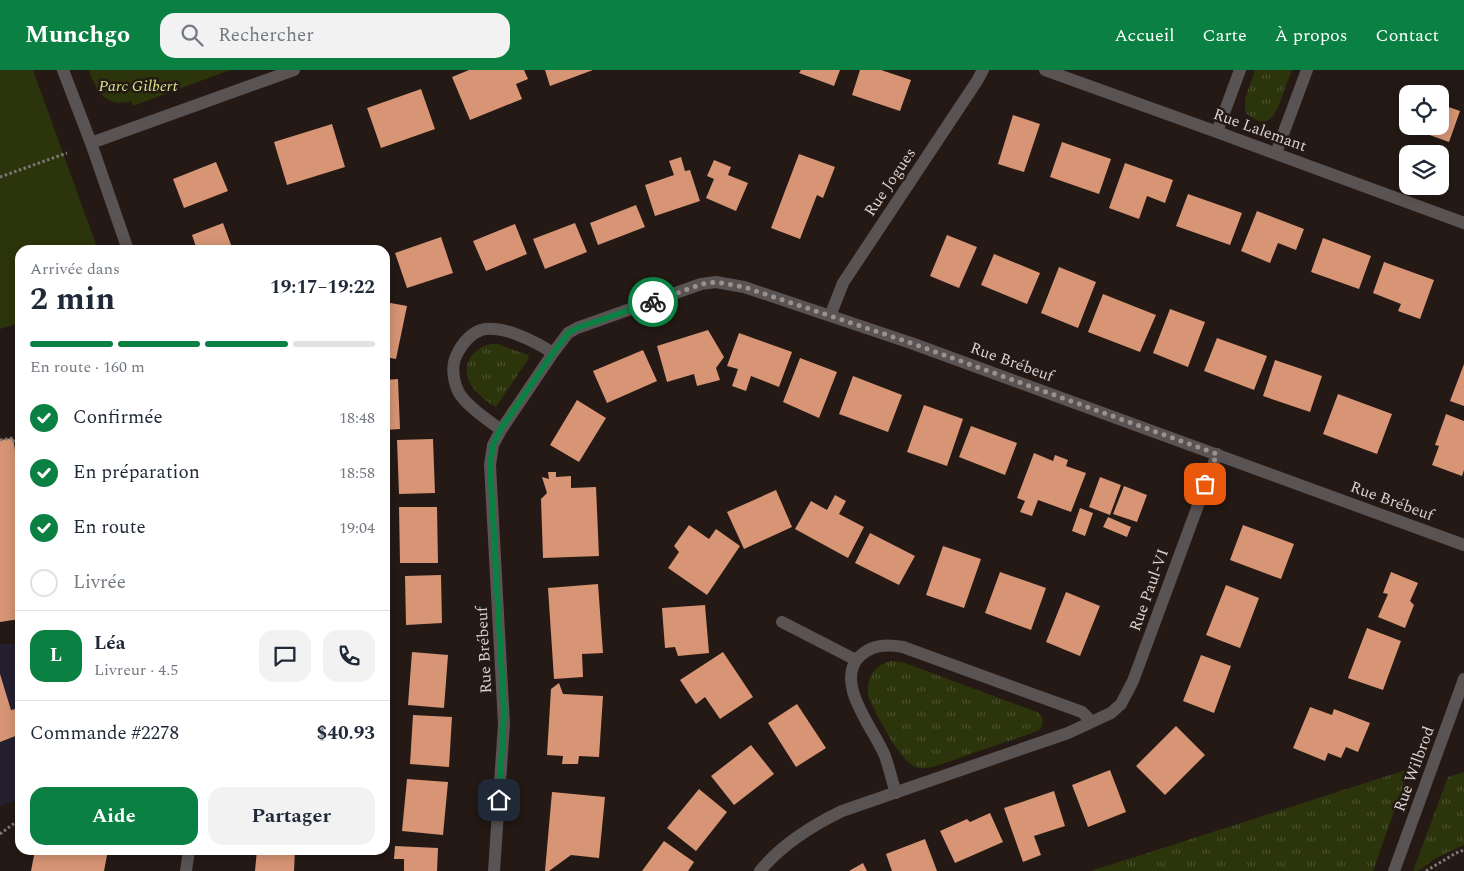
<!DOCTYPE html>
<html lang="fr">
<meta charset="utf-8">
<style>
:root{--surface:#fff;--page:#f2f2f3;--text:#1f2937;--muted:#747a83;--line:#e0e1e3;--accent:#0b8043}
body{margin:0;font-family:Spectral,serif;background:var(--page);color:var(--text);height:100vh;display:flex;flex-direction:column;font-size:19px;white-space:nowrap}
*{box-sizing:border-box;margin:0}
p{font-size:16px;color:var(--muted)}
.icon{flex:none;width:28px;height:28px;fill:none;stroke:currentColor;stroke-width:2;stroke-linecap:round;stroke-linejoin:round}
.map{position:relative;flex:1;overflow:hidden}
.details{position:absolute;left:15px;top:175px;width:375px;height:610px;display:flex;flex-direction:column;background:var(--surface);border-radius:15px;box-shadow:0 2px 12px #0003}
.details>*{flex:none}
.buttons{position:absolute;left:1399px;top:15px;display:grid;gap:10px}
.buttons a{display:grid;place-items:center;width:50px;height:50px;border-radius:10px;background:var(--surface);box-shadow:0 2px 12px #0003;font-size:25px}
.pin{position:absolute;display:grid;place-items:center;width:42px;height:42px;color:#fff;margin:-21px;border-radius:10px;box-shadow:0 2px 8px #0006}
.courier{position:absolute;display:grid;place-items:center;width:50px;height:50px;margin:-25px;border:4px solid #0b8043;border-radius:50%;background:#fff;color:#222;box-shadow:0 1px 6px #0007}
.head em{font-style:normal;font-weight:700}
.head div{display:flex;flex-direction:column-reverse}
.head{display:flex;align-items:center;justify-content:space-between;height:85px;padding:0 15px}
h1{font-size:32px;font-weight:700;line-height:38px}
.bar{display:grid;grid-template-columns:repeat(4,1fr);gap:8px 5px;align-content:center;height:60px;padding:0 15px}
.bar i{height:6px;border-radius:4px;background:var(--line)}
.bar .selected{background:var(--accent)}
.bar p{grid-column:span 4}
.line{display:flex;align-items:center;gap:12px;padding:0 15px;border-top:1px solid var(--line)}
.line div{flex:1}
.round{display:grid;place-items:center;flex:none;width:52px;height:52px;border-radius:15px;background:var(--page)}
ol{padding:0 15px;list-style:none}
li{display:flex;align-items:center;gap:15px;height:55px}
li p{margin-inline-start:auto}
li .icon{padding:5px;border-radius:50%;background:var(--accent);color:#fff;stroke-width:4}
li:last-child{color:var(--muted)}
li i{width:28px;height:28px;border:2px solid var(--line);border-radius:50%}
.action{display:flex;gap:10px;margin-top:auto;padding:10px 15px}
.action a{flex:1;height:58px;border-radius:15px;background:var(--accent);color:#fff;font-size:20px;font-weight:700;line-height:58px;text-align:center}
.action a+a{background:var(--page);color:var(--text)}
header{display:flex;align-items:center;gap:30px;box-sizing:border-box;height:70px;padding:0 25px;background:var(--accent);color:#fff}
header strong{font-size:24px}
nav{display:flex;gap:28px;margin-inline-start:auto;font-size:18px}
.search{width:350px;height:45px;background:var(--page);display:flex;align-items:center;gap:12px;box-sizing:border-box;padding:0 18px;border-radius:15px;color:var(--muted);font-size:19px}
.map>svg:first-child{display:block}
</style>
<header>
<strong>Munchgo</strong>
<div class="search"><svg class="icon" aria-label="search" viewBox="0 0 24 24"><circle cx="10" cy="10" r="6"/><path d="M15 15l6 6"/></svg>Rechercher</div>
<nav><a>Accueil</a><a>Carte</a><a>À propos</a><a>Contact</a></nav>
</header>
<div class="map">
<svg width="1464" height="801" viewBox="0 0 1464 801">
<defs>
<pattern id="grass-tufts" width="24" height="20" patternUnits="userSpaceOnUse" patternTransform="scale(1.25)"><rect width="24" height="20" fill="#2c340b"/><path d="M3 7l-1-3M5 7V3M7 7l1-3M15 17l-1-3M17 17v-4M19 17l1-3" fill="none" stroke="#4a502e"/></pattern>
</defs>
<rect width="100%" height="100%" fill="#241914"/>
<path fill="#242030" d="M0,574H20V729L0,736Z"/>
<path fill="url(#grass-tufts)" d="M1255,0H1292C1288,10 1284,20 1281,30C1273,51 1265,60 1245,42V29Z
M491,274H498L528,285L529,288L496,337C486,332 472,320 468,309C462,292 475,277 491,274Z
M890,591L902,592L1037,642C1044,647 1045,655 1038,661L939,695C932,697 923,700 916,697C899,691 878,646 869,629C865,611 871,597 890,591Z
M1409,699L1373,801H1091Z
M1464,702V775L1436,788L1418,801H1413L1448,707Z"/>
<path fill="#2c340b" d="M0,0H33L98,180H20V253L0,259Z
M89,0H230L133,36L131,31C105,38 96,21 89,0Z"/>
<path fill="#d79575" d="M469,0H524L528,9L516,14L522,29L470,50L452,7Z
M545,0H593L550,16Z
M801,0H840L834,16L799,3Z
M860,0H881L911,10L900,41L852,25Z
M421,19L435,59L381,78L367,38Z
M1407,32L1408,56H1440V34L1460,41L1449,72L1399,54Z
M1013,45L1040,54L1024,102L998,94Z
M332,54L345,97L287,115L274,72Z
M1062,72L1111,89L1099,124L1050,107Z
M799,84L835,97L823,128L817,125L800,169L771,158Z
M681,87L685,101L690,100L700,131L655,146L645,115L674,105L669,91Z
M714,90L731,97L728,105L748,113L736,141L706,128L714,109L707,106Z
M216,92L228,121L184,138L173,109Z
M1125,93L1173,110L1165,133L1147,126L1139,149L1109,138Z
M1188,124L1242,143L1230,175L1176,156Z
M636,135L645,157L598,175L590,153Z
M1257,141L1304,159L1296,180L1278,173L1270,193L1241,181Z
M223,153L233,180H197L192,165Z
M575,153L587,182L545,199L533,169Z
M515,154L527,184L486,201L473,171Z
M947,165L977,177L959,218L930,206Z
M441,167L453,203L407,218L395,183Z
M1323,168L1371,186L1359,219L1311,202Z
M994,184L1040,203L1027,234L981,215Z
M1384,192L1434,210L1420,249L1398,241L1401,234L1373,223Z
M1059,197L1096,212L1078,258L1041,243Z
M1103,224L1156,245L1140,282L1088,262Z
M385,232L407,236L396,289L385,287Z
M1170,239L1205,252L1188,297L1153,283Z
M708,260L724,287L716,298L720,310L697,316L694,304L667,312L657,276Z
M739,263L792,282L779,317L751,306L746,321L732,316L738,299L727,296Z
M1217,268L1267,286L1254,320L1204,301Z
M643,280L657,311L607,333L593,301Z
M800,288L837,302L819,348L783,332Z
M1275,290L1322,306L1310,342L1263,326Z
M1464,294V336L1450,331Z
M853,306L902,325L888,362L839,344Z
M398,309L400,359L385,360V310Z
M1338,324L1392,344L1377,384L1323,364Z
M577,330L606,348L579,392L550,375Z
M924,335L963,349L947,396L907,382Z
M1446,344L1464,351V400L1462,406L1432,395L1439,376L1435,375Z
M971,356L1017,373L1005,405L959,387Z
M13,368L20,409V549L0,552V370Z
M433,369L435,423L399,424L397,370Z
M1034,383L1053,391L1055,385L1068,390L1066,396L1086,403L1071,442L1038,430L1032,446L1020,442L1025,431L1017,428Z
M548,402H556V407L571,406V418L596,417L599,486L543,488L541,429L547,423L542,407L549,409Z
M1100,407L1121,415L1110,445L1089,437Z
M1124,416L1147,425L1137,452L1113,444Z
M776,420L792,457L744,479L727,442Z
M835,425L846,431L839,444L864,457L848,488L795,459L811,431L827,440Z
M399,437H437L438,493H400Z
M1080,438L1093,443L1085,466L1072,461Z
M1108,447L1131,457L1127,467L1103,457Z
M689,455L709,469L716,459L740,476L707,525L668,498L679,482L674,476Z
M1243,455L1294,474L1281,509L1230,490Z
M870,463L915,486L899,515L855,493Z
M943,476L981,489L964,538L926,525Z
M1000,502L1046,518L1031,560L985,543Z
M1391,502L1418,513L1410,531L1414,535L1405,558L1378,547L1388,524L1383,523Z
M441,505L442,553L406,555L405,506Z
M598,514L603,583L582,584L583,607L554,609L548,518Z
M1226,515L1259,528L1240,578L1206,565Z
M1066,522L1100,536L1080,586L1046,572Z
M705,535L709,583L678,586L675,577L665,578L662,538Z
M1367,558L1401,571L1383,620L1348,608Z
M412,582L448,585L444,638L408,635Z
M723,582L753,627L720,649L705,627L696,634L680,610Z
M1201,585L1231,596L1214,643L1183,631Z
M0,604L11,640L20,638V671L18,665L0,672Z
M559,613L563,624L603,626L599,687L579,686L578,694H562L563,686L547,685L551,619Z
M797,634L826,678L796,697L768,653Z
M1310,637L1332,645L1334,639L1370,653L1358,682L1346,677L1341,688L1328,683L1325,691L1293,678Z
M413,645L452,647L449,697L410,694Z
M1176,656L1205,685L1165,725L1136,696Z
M751,675L774,704L734,735L711,706Z
M1110,700L1126,742L1088,757L1072,715Z
M407,709L448,712L443,765L402,761Z
M699,719L727,742L696,781L667,758Z
M1054,721L1065,756L1034,766L1041,785L1023,792L1004,738Z
M552,722L605,727L599,788L571,785L549,801H545Z
M990,743L1003,772L955,793L940,761L967,749L970,752Z
M925,769L937,801H892L886,784Z
M664,771L694,792L688,801H642Z
M395,776L438,778L437,801H404V789H394Z
M35,780H108L104,801H31Z
M257,780H295L294,801H255Z
M863,793L867,801H849Z"/>
<g fill="none" stroke-linecap="round" stroke-linejoin="round">
<path stroke="#807773" stroke-width="3" stroke-dasharray="2.5 2.5" stroke-linecap="butt" d="M0,107L67,83
M0,370L13,368L14,372L20,371
M0,764L20,749
M1426,801L1456,783L1464,780"/>
<path stroke="#5a5353" stroke-width="12" d="M63,0L91,73L128,180
M1045,0L1217,62L1464,153
M1217,62L1240,0
M91,73L294,0
M1276,83L1307,0
M830,246L843,213L977,11L983,0
M501,360C488,350 465,335 458,321C453,310 451,295 457,284C462,274 470,264 481,260C502,254 536,272 553,283
M782,552L856,590
M896,723C892,711 889,697 885,686C874,659 833,612 860,586C872,574 888,574 903,577L1082,642L1092,652
M186,801L189,780
M494,801L504,654L490,395L493,375L501,360L553,283L568,263L577,258L701,214L716,212L744,217L911,273L1464,475
M760,801C782,774 811,756 842,741L1068,663L1111,643L1121,634L1133,611L1217,384
M1394,801L1464,609"/>
</g>
<g fill="none" stroke-linecap="round" stroke-linejoin="round">
<path stroke="#9a918e" stroke-width="5" stroke-dasharray="0 9" d="M653,232L702,214L716,212L744,217L911,273L1217,384L1205,414"/>
<path stroke="#0b8043" stroke-width="6" d="M499,730L504,642L490,395L493,375L500,360L553,283L568,263L577,258L653,232"/>
</g>
<g text-anchor="middle" dominant-baseline="central" stroke-width="5" stroke-linejoin="round" paint-order="stroke">
<g font-size="16" font-style="italic" fill="#d1e789" stroke="#241914">
<text x="138" y="16">Parc Gilbert</text>
</g>
<g font-size="16" fill="#dad2cf" stroke="#241914">
<text transform="translate(1260 60) rotate(20)">Rue Lalemant</text>
<text transform="translate(890 112) rotate(-56)">Rue Jogues</text>
<text transform="translate(1012 292) rotate(20)">Rue Brébeuf</text>
<text transform="translate(1392 431) rotate(20)">Rue Brébeuf</text>
<text transform="translate(1149 520) rotate(-70)">Rue Paul-VI</text>
<text transform="translate(484 580) rotate(-93)">Rue Brébeuf</text>
<text transform="translate(1414 699) rotate(-70)">Rue Wilbrod</text>
</g>
</g>
</svg>
<div class="buttons">
<a><svg class="icon" aria-label="locate" viewBox="0 0 24 24"><circle cx="12" cy="12" r="6"/><path d="M12 2v4M12 18v4M2 12h4M18 12h4"/></svg></a>
<a><svg class="icon" aria-label="layers" viewBox="0 0 24 24"><path d="M12 4l9 5-9 5-9-5zM3 14l9 5 9-5"/></svg></a>
</div>
<div class="pin" style="left:1205px;top:414px;background:#ea580c"><svg class="icon" aria-label="bag" viewBox="0 0 24 24"><path d="M5 8h14l-1 12H6zM9 8a3 3 0 0 1 6 0"/></svg></div>
<div class="pin" style="left:499px;top:730px;background:#1f2937"><svg class="icon" aria-label="home" viewBox="0 0 24 24"><path d="M3 11l9-7 9 7M6 9v11h12V9"/></svg></div>
<div class="courier" style="left:653px;top:232px"><svg class="icon" aria-label="bike" viewBox="0 0 24 24"><circle cx="6" cy="16" r="4"/><circle cx="18" cy="16" r="4"/><path d="M6 16l4-8h5l3 8M10 8l3 8H6M13 5h3"/></svg></div>
<section class="details">
<div class="head"><div><h1>2 min</h1><p>Arrivée dans</p></div><em>19:17–19:22</em></div>
<div class="bar"><i class="selected"></i><i class="selected"></i><i class="selected"></i><i></i><p>En route · 160 m</p></div>
<ol>
<li><svg class="icon" aria-label="check" viewBox="0 0 24 24"><path d="M5 12l5 5 9-10"/></svg>Confirmée<p>18:48</p></li>
<li><svg class="icon" aria-label="check" viewBox="0 0 24 24"><path d="M5 12l5 5 9-10"/></svg>En préparation<p>18:58</p></li>
<li><svg class="icon" aria-label="check" viewBox="0 0 24 24"><path d="M5 12l5 5 9-10"/></svg>En route<p>19:04</p></li>
<li><i></i>Livrée</li>
</ol>
<div class="line" style="height:90px"><b class="round" style="background:var(--accent);color:#fff">L</b><div><b>Léa</b><p>Livreur · 4.5</p></div><a class="round"><svg class="icon" aria-label="chat" viewBox="0 0 24 24"><path d="M4 5h16v11H9l-5 4z"/></svg></a><a class="round"><svg class="icon" aria-label="phone" viewBox="0 0 24 24"><path d="M5 4h4l2 5-3 2q2 4 5 5l2-3 5 2v4C11 20 4 13 5 4z"/></svg></a></div>
<div class="line" style="height:65px"><div>Commande #2278</div><b>$40.93</b></div>
<div class="action"><a>Aide</a><a>Partager</a></div>
</section>
</div>
